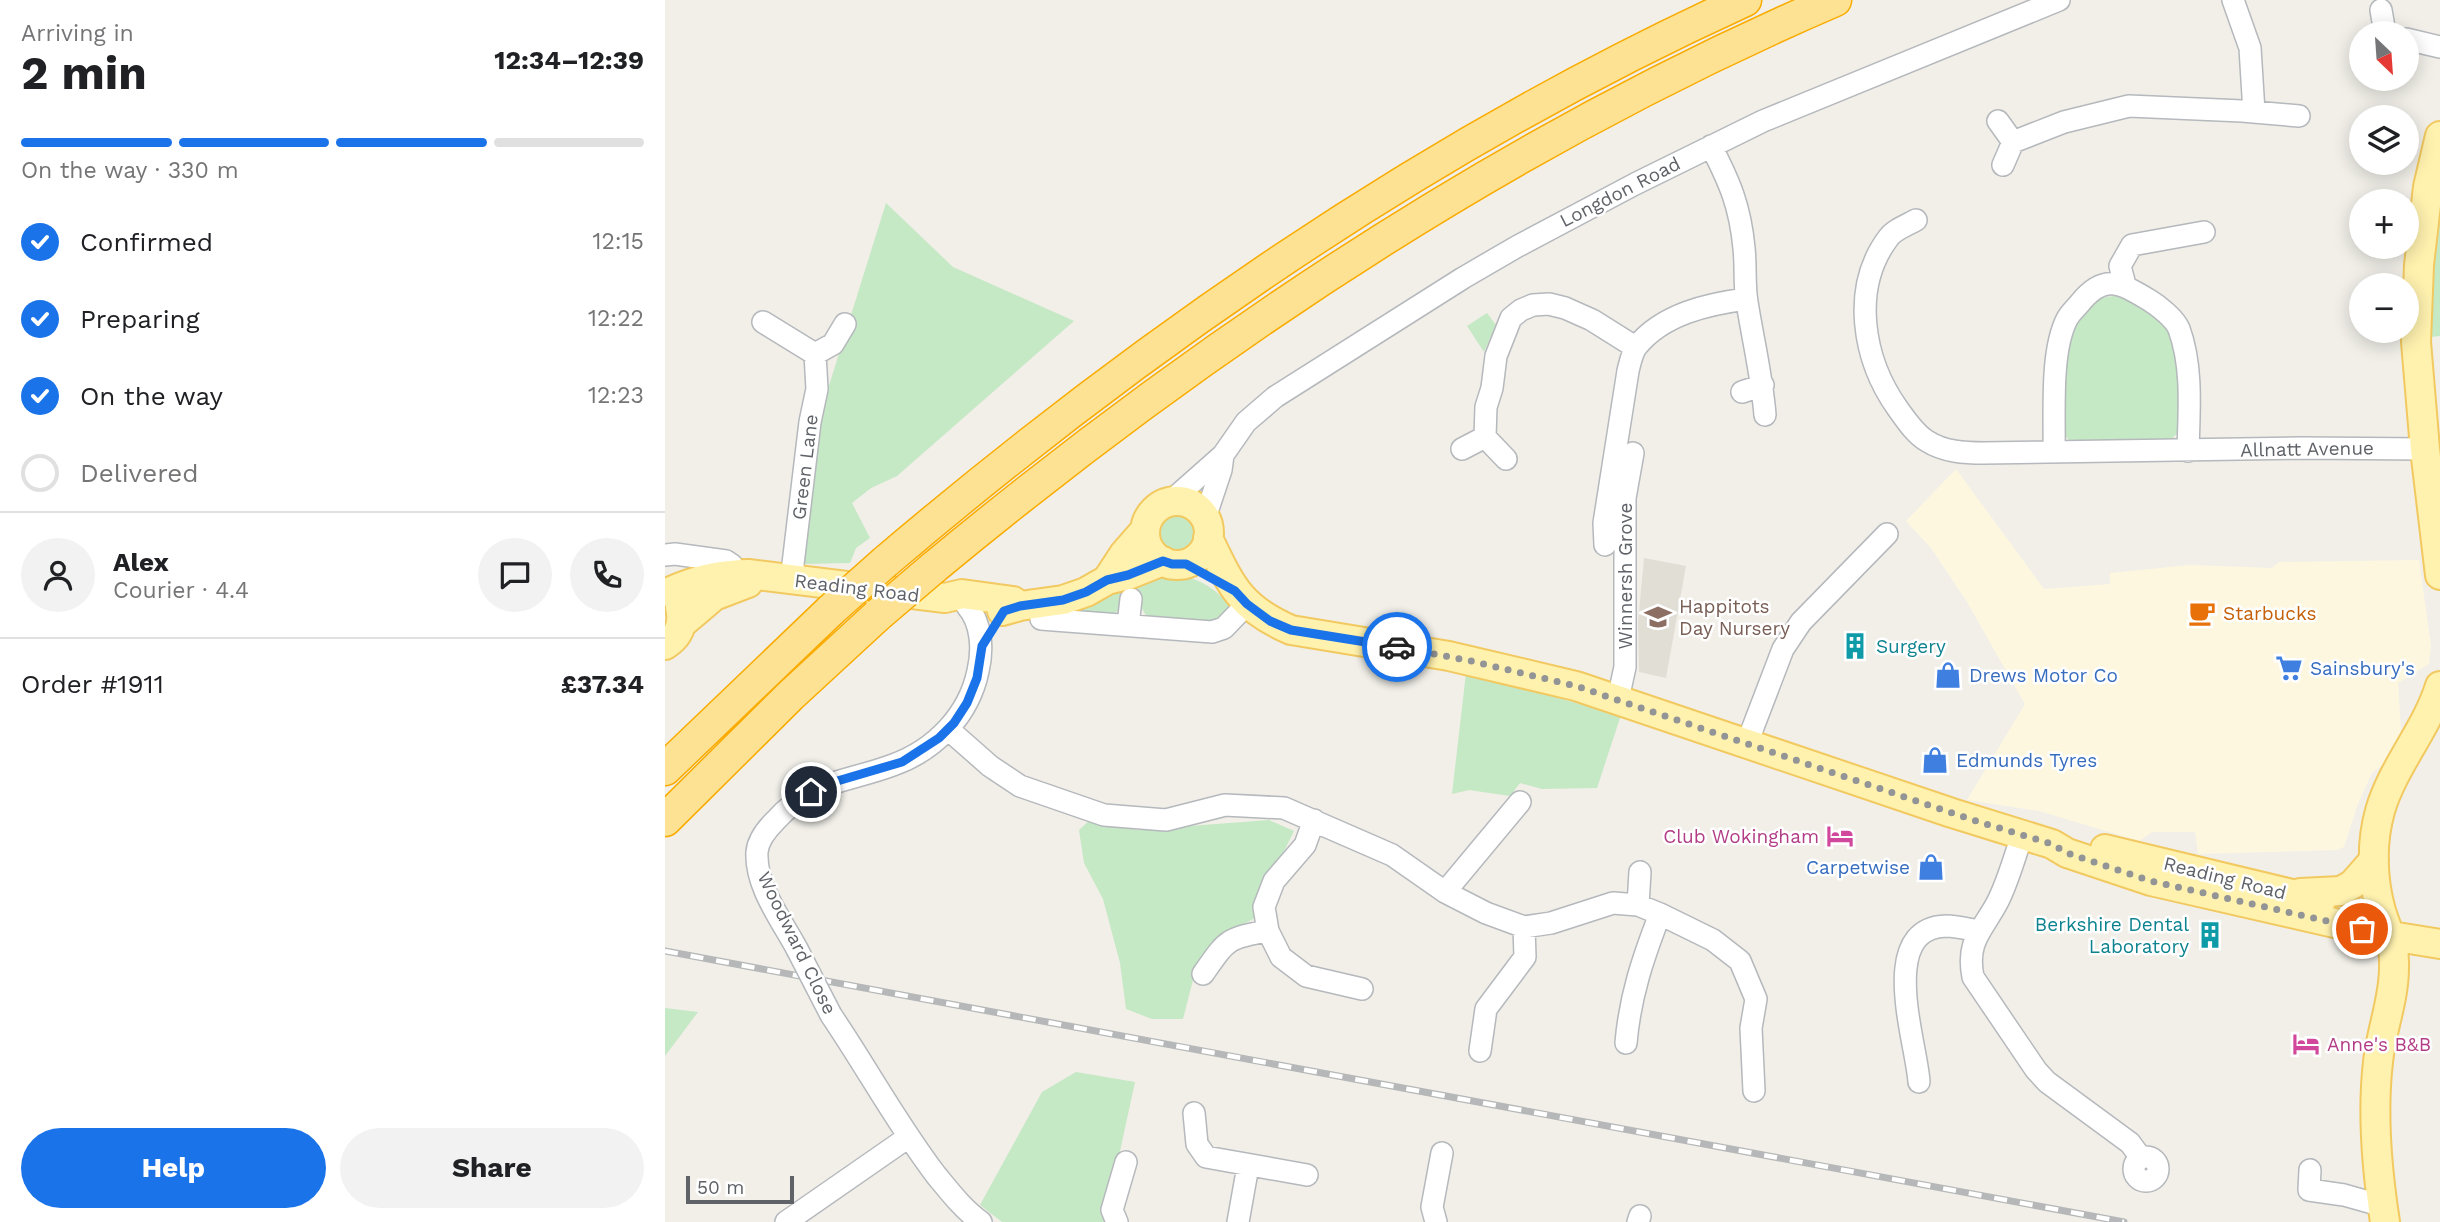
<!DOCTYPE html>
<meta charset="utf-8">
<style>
:root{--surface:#fff;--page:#f2f2f2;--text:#202124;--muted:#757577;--line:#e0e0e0;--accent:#1a73e8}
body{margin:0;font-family:"Work Sans",sans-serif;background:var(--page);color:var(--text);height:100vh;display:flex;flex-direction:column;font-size:26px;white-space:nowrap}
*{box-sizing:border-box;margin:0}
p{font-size:23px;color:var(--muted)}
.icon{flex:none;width:38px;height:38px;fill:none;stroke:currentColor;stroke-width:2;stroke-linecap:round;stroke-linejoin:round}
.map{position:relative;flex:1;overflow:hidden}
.details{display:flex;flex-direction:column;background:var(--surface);width:665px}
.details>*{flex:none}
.needle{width:46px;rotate:155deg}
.buttons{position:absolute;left:1684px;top:21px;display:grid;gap:14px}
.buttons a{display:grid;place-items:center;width:70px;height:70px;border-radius:50%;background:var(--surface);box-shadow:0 4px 18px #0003;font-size:35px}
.scale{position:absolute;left:21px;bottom:18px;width:108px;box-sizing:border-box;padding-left:7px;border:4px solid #5f6368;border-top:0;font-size:19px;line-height:24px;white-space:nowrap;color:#5f6368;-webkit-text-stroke:5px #fff;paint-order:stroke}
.pin{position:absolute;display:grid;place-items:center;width:60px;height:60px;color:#fff;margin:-30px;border:4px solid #fff;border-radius:50%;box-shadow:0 2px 7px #0007}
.courier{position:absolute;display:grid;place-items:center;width:70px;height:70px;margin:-35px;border:5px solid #1a73e8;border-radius:50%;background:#fff;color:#222;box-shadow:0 2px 9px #0007}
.headline em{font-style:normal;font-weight:700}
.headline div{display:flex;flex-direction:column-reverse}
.headline{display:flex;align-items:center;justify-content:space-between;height:119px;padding:0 21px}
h1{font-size:46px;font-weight:700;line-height:52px}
.bar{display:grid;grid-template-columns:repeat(4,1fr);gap:10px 7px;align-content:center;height:84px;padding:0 21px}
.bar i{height:9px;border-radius:5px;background:var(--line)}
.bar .on{background:var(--accent)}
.bar p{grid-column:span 4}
.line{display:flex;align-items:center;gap:18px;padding:0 21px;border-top:2px solid var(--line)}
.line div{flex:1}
.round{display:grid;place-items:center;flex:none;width:74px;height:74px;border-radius:37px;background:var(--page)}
ol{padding:0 21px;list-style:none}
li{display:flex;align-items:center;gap:21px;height:77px}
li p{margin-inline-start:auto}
li .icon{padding:7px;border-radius:50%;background:var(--accent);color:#fff;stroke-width:4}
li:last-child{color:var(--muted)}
li i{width:38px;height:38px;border:4px solid var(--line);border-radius:50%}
.button{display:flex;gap:14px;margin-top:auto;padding:14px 21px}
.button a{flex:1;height:80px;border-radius:42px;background:var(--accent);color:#fff;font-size:28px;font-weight:700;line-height:80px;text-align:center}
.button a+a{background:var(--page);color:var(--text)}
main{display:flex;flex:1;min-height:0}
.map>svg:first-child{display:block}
</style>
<main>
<section class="details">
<div class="headline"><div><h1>2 min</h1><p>Arriving in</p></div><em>12:34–12:39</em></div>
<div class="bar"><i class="on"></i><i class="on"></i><i class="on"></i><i></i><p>On the way · 330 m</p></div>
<ol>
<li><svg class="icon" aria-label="check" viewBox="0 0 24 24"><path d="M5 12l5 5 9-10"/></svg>Confirmed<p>12:15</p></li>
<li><svg class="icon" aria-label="check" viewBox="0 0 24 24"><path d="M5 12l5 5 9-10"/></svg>Preparing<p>12:22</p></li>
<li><svg class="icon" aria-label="check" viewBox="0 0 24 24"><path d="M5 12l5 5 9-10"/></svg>On the way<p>12:23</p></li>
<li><i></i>Delivered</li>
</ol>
<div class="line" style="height:126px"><a class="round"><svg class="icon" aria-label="person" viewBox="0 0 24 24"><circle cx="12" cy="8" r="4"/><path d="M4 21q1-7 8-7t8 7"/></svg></a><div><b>Alex</b><p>Courier · 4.4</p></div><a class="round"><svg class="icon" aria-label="chat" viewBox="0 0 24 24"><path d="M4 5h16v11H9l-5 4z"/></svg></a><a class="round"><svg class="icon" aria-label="phone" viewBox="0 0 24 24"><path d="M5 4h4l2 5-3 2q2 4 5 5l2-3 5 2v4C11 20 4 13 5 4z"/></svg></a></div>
<div class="line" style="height:91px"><div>Order #1911</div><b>£37.34</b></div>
<div class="button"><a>Help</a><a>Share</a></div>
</section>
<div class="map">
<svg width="1775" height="1222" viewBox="0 0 1775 1222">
<rect width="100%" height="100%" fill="#f1efe8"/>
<path fill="#fef7e0" d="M1291,469L1379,589L1445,584V573L1525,565L1607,568L1614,562L1754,560L1766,646L1764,664L1733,683L1736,731L1720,763L1707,773L1693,804L1679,847L1671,850L1533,854L1530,832H1487L1474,841L1374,811L1302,800L1360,704L1302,602L1266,548L1241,521Z"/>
<path fill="#e1ded6" d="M979,558L1021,566L1001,678L974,672L973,622Z"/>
<path fill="#c5e8c5" d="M1775,182V336L1765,337Z
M221,203L288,267L409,321L232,476L206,488L187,503L205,538L191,548L185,563L139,564L157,408Z
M1458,295C1473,305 1490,314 1501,328C1515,347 1516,407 1515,430L1499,447L1408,446C1404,439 1395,431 1394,423C1390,393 1401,324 1426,304C1435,297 1447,296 1458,295Z
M822,313L831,325L819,352L802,326Z
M490 532a22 22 0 1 1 44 0a22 22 0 1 1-44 0Z
M502,573C526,575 552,586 565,608L558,623L482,617L472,600L444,616L386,615L470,580Z
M801,673L956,715L932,788L877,789L855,783L845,796L804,790L787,794Z
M426,819L472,830L604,820L629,831L593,904L594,916L556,936L530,972L518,1019H487L461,1009L455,963L438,899L419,863L414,830Z
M0,1008L33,1012L0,1056Z
M411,1072L470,1082L442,1211L445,1222H337L315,1205L377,1092Z"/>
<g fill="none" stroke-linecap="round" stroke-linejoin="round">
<defs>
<path id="minor" d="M1568,0L1585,48L1589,112
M1716,10L1720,33
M1741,39L1775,47
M1333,121L1348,142L1338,165
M1348,142L1399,122L1464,106L1577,111L1634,116
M1046,146C1065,183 1075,206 1079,248C1081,266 1079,285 1082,302C1088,340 1097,377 1100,415
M1251,220C1242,225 1229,230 1224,237C1185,288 1198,360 1233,409C1241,420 1250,434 1262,441C1279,452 1300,453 1319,453L1635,448L1760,449
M1460,285L1455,266L1467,245L1539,232
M98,322L150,354
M150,354L168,344L180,324
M1077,392L1098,385
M797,449L820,437
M1389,451C1390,414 1385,352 1402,319C1405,313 1411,308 1415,303C1439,273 1456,283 1484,300C1494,306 1510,319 1514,329C1528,367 1524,411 1523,451
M841,459L820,437L821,407L827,388L831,356L846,318L856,310L868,305L884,304L900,308L927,320L970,347
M506,501L558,455L581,422L610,397L798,278L853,246L970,184L1098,121L1394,0
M540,518L556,470L558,455
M940,545L939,523L963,371C965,363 967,352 972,346C998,314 1043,304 1081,299
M0,555L10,554L61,561L67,565L71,575
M129,580L128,564L145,422L152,389L150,354
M376,619L547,632L559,628L582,604
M463,625L466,599
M953,699L960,667V498L968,453
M283,729L325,766L355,786L439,815L501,820L560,805L619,808L727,855L780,892L821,913L859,927L886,923L948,903L973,905L995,914L1048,940L1075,961L1091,999L1086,1028L1089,1091
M1082,743L1118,649L1136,622L1222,534
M649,820L640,845L609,881L599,907L603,931L616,957L641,976L697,989
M1357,836C1349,858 1343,882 1332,903C1317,931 1301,941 1308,977L1371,1070L1382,1082L1465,1143L1476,1158
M780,892L855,802
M973,905L975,872
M132,949C117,921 90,886 92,852C93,840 102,829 110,821C148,779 180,783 228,765C270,750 304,715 313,671C318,650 317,623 302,606
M538,974C562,940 561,938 603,931
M166,1015C202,1068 232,1124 271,1175C285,1192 298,1209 316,1222
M961,1043C965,996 978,958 995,914
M815,1051L821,1009L860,957L859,927
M1254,1082C1252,1044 1211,928 1281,926C1291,926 1303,929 1313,931
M529,1113L532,1144L541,1157L642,1175
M1469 1169a12 12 0 1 1 24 0a12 12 0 1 1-24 0Z
M1645,1170L1644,1190L1679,1195L1718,1206
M121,1222L242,1138
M452,1222L447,1210L461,1162
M573,1222L583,1166
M771,1222L767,1207L777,1153
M973,1222L975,1216"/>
<path id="major" d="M1775,136L1763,187L1754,265L1751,342L1760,449L1775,575
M480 533a32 32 0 1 1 64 0a32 32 0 1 1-64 0Z
M543,538C566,586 575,608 626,630L784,656L911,686L1287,813L1387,844L1402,853L1486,881L1726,936L1775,944
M442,580L459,554L480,530
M4,592C30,580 54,574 83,574L280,598L297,594L348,601L355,606
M337,611L355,606L398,600L421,592L442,580L463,575L498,561
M16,624L49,596L83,583
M0,645C14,636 19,624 15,607
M1440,849L1656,901
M1635,893L1676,891L1688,884L1709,860
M1720,1222C1712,1171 1707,1114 1713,1062C1716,1031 1729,1000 1729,968C1730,943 1723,933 1716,911C1707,879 1706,843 1715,811C1728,766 1761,731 1775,686"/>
<path id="highway" d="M220,562C481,340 768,142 1080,0
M268,568C542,341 842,141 1170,0
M0,769L166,610
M0,820L125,696L214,614"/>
</defs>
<use href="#minor" stroke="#b5b8bc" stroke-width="24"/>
<use href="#major" stroke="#f2c960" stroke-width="32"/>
<use href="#highway" stroke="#f9ab00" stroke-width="35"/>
<use href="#minor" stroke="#fff" stroke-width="21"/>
<use href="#major" stroke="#fff2af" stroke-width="28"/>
<use href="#highway" stroke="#fde293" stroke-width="32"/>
<defs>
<path id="rail" d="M0,951L1459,1222"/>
</defs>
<use href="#rail" stroke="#b6b7b8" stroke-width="7"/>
<use href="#rail" stroke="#fff" stroke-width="4.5" stroke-dasharray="13" stroke-linecap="butt"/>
<defs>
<path id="minor-bridge" d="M132,949L166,1015"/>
<path id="highway-bridge" d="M166,610L220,562
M214,614L268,568"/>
</defs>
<use href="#minor-bridge" stroke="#b5b8bc" stroke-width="24" stroke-linecap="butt"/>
<use href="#highway-bridge" stroke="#f9ab00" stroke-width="35" stroke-linecap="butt"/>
<use href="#minor-bridge" stroke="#fff" stroke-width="21"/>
<use href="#highway-bridge" stroke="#fde293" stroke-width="32"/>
</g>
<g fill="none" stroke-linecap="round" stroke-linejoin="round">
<path stroke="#929495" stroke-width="7" stroke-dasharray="0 12.6" d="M732,647L806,661L911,686L1308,820L1387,844L1402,853L1486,881L1697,929"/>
<path stroke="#1a73e8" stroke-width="9" d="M146,792L169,782L237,762L274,738L289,723L302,703L312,678L317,646L339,611L355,606L398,600L421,592L442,580L463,575L498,561L507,564H521L570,591L582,604L605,621L626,630L732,647"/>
</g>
<defs>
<symbol id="cafe-bare" viewBox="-9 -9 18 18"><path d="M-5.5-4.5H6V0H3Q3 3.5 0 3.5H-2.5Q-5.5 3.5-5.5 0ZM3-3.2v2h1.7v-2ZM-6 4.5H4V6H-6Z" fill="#e8710a" stroke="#fff" stroke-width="2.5" paint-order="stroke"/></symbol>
<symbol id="school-bare" viewBox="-9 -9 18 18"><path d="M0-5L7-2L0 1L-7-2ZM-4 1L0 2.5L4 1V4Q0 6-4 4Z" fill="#8d6e63" stroke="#fff" stroke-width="2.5" paint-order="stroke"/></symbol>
<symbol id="building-bare" viewBox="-9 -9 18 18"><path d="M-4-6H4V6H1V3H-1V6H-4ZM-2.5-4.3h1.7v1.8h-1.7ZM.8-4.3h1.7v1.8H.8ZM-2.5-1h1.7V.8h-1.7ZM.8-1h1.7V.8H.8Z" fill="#0f9aa8" stroke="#fff" stroke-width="2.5" paint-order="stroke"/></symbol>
<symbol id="supermarket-bare" viewBox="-9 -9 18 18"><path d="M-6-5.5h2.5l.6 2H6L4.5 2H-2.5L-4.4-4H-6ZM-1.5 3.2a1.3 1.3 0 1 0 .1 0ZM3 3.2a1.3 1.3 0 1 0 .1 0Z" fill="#3f7fe0" stroke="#fff" stroke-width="2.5" paint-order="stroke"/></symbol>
<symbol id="shop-bare" viewBox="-9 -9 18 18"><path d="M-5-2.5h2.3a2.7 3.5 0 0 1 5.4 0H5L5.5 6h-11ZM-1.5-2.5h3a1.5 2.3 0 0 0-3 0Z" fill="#3f7fe0" stroke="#fff" stroke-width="2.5" paint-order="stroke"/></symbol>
<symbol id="hotel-bare" viewBox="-9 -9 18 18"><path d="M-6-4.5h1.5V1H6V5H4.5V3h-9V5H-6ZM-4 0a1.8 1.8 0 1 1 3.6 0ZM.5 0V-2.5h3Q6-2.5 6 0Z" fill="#d1479c" stroke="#fff" stroke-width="2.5" paint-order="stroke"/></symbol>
</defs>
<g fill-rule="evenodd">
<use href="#cafe-bare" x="1518" y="594" width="38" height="38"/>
<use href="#school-bare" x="974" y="598" width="38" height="38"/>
<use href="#building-bare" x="1171" y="627" width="38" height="38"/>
<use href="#supermarket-bare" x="1605" y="649" width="38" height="38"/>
<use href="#shop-bare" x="1264" y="656" width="38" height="38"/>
<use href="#shop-bare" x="1251" y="741" width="38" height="38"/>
<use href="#hotel-bare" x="1156" y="817" width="38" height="38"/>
<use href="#shop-bare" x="1247" y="848" width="38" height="38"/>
<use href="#building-bare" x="1526" y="916" width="38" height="38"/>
<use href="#hotel-bare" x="1622" y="1025" width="38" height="38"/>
</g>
<g text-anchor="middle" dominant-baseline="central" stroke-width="5" stroke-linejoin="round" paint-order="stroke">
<g font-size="19" fill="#5f6368" stroke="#fff">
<text transform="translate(955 192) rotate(-27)">Longdon Road</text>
<text transform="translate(1642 449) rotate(-1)">Allnatt Avenue</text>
<text transform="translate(140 467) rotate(-83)">Green Lane</text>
<text transform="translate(960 576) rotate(-90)">Winnersh Grove</text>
<text transform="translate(192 588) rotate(7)">Reading Road</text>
<text transform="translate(1560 878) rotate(14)">Reading Road</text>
<text transform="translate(132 943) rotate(64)">Woodward Close</text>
</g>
<g font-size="19" fill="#785e54" stroke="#fff" text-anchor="start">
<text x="1014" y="606">Happitots<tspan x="1014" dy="22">Day Nursery</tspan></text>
</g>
<g font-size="19" fill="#c56008" stroke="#fff" text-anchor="start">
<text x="1558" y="613">Starbucks</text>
</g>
<g font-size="19" fill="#0d838f" stroke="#fff" text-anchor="start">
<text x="1211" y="646">Surgery</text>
<text x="1524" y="924" text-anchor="end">Berkshire Dental<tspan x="1524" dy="22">Laboratory</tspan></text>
</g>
<g font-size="19" fill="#366cbe" stroke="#fff" text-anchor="start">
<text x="1645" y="668">Sainsbury's</text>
<text x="1304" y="675">Drews Motor Co</text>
<text x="1291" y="760">Edmunds Tyres</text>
<text x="1245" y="867" text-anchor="end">Carpetwise</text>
</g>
<g font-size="19" fill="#b23c85" stroke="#fff" text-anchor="end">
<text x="1154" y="836">Club Wokingham</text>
<text x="1662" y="1044" text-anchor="start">Anne's B&amp;B</text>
</g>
</g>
</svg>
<div class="buttons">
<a><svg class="needle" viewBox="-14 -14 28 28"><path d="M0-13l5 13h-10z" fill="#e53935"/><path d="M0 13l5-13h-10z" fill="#757577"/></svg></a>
<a><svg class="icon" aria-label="layers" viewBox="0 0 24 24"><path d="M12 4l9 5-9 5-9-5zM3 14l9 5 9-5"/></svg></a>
<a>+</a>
<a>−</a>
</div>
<div class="scale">50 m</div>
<div class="pin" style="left:1697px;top:929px;background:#ea580c"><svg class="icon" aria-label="bag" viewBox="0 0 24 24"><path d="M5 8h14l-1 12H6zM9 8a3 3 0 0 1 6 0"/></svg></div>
<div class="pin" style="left:146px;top:792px;background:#1f2937"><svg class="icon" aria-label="home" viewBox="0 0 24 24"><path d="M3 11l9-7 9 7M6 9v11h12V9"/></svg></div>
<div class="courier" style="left:732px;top:647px"><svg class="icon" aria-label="car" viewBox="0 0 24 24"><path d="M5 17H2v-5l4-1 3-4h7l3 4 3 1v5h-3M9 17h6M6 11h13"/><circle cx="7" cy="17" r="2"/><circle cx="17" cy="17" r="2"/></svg></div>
</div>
</main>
